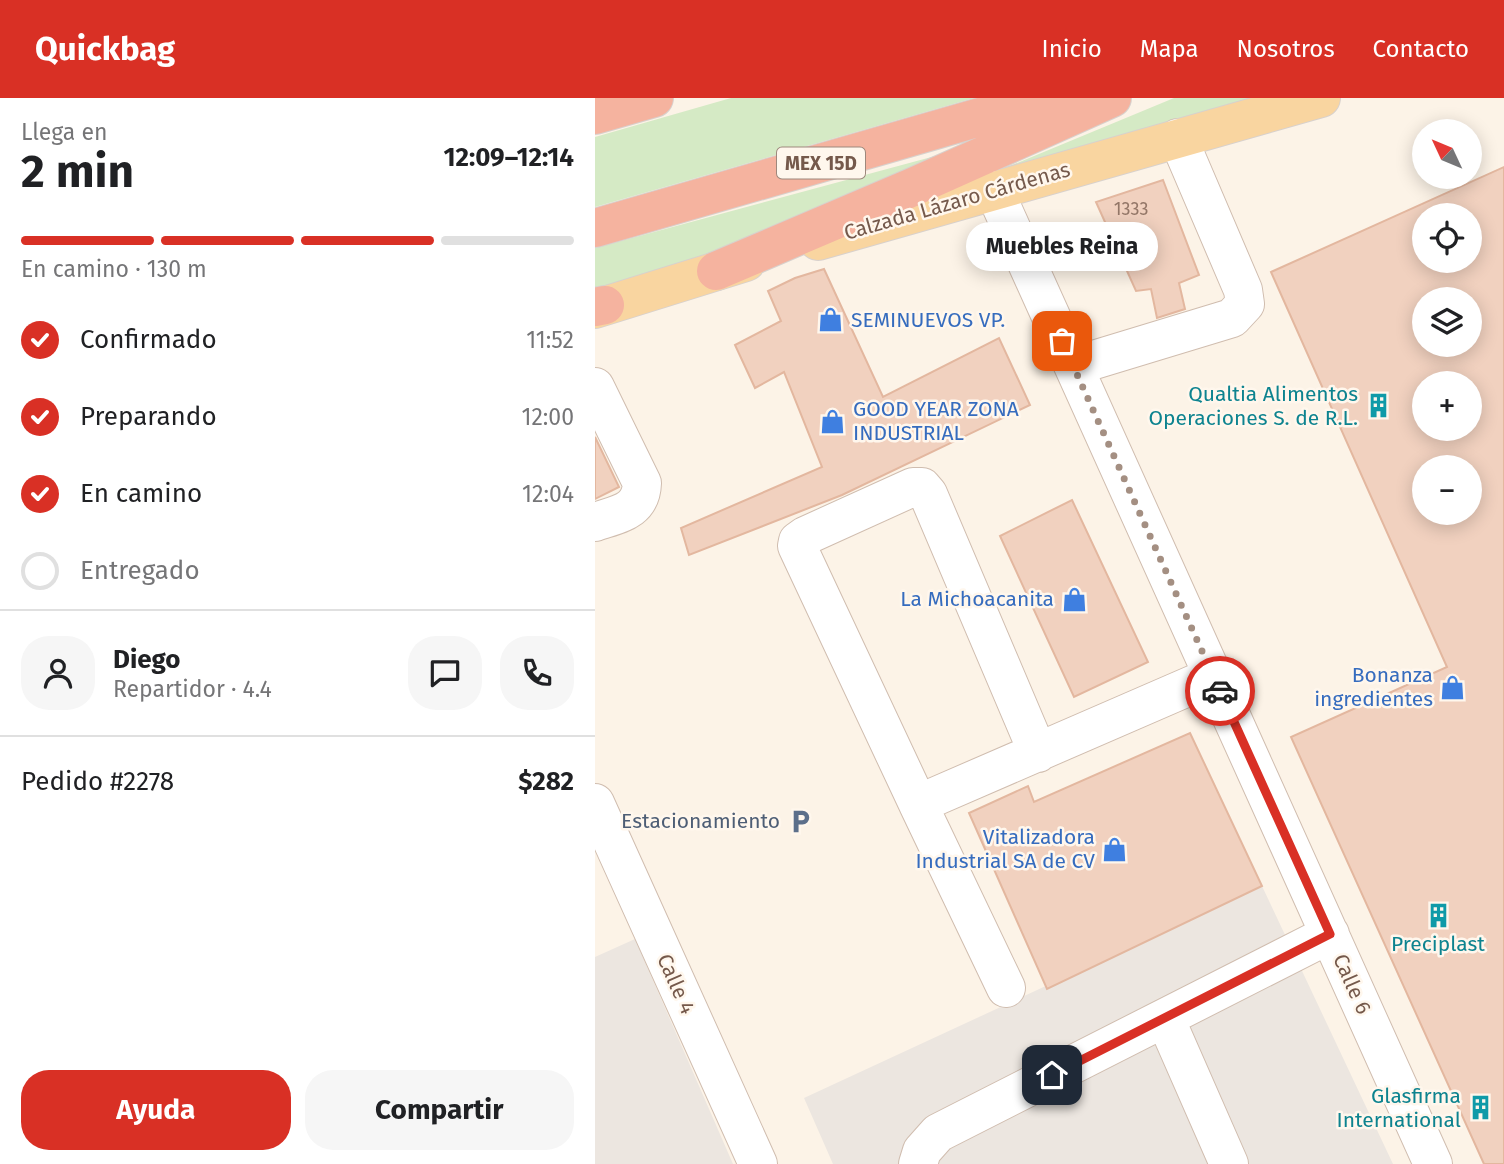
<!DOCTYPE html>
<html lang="es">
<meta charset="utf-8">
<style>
:root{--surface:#fff;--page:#f6f6f6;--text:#202124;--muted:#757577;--line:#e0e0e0;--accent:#d93025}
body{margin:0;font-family:"Fira Sans",sans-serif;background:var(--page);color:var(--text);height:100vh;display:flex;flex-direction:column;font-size:26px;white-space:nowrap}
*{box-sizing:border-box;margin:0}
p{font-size:23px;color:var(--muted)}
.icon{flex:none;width:38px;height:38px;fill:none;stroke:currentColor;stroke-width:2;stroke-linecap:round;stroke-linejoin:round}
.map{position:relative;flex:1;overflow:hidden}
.drawer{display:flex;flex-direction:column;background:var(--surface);width:595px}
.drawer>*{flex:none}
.needle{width:46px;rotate:314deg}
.buttons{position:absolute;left:817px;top:21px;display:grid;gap:14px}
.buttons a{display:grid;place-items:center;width:70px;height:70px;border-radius:50%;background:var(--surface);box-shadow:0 4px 18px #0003;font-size:35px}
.pin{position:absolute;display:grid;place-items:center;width:60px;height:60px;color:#fff;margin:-30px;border-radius:14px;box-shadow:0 4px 10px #0006}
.courier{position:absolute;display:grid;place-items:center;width:70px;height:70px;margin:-35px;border:5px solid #d93025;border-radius:50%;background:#fff;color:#222;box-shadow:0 2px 9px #0007}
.bubble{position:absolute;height:49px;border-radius:24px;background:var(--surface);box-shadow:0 4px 18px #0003;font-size:23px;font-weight:700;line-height:49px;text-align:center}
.head em{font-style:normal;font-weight:700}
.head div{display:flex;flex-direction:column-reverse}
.head{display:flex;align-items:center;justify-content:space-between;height:119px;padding:0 21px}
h1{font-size:46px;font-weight:700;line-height:52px}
.bar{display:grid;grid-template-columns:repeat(4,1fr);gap:10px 7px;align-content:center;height:84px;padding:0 21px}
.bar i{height:9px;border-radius:5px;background:var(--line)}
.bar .selected{background:var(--accent)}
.bar p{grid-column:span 4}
.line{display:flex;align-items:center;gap:18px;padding:0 21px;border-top:2px solid var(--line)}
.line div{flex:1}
.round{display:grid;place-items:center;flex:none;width:74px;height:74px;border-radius:28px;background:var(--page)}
ol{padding:0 21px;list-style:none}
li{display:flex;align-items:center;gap:21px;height:77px}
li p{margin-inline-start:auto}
li .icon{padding:7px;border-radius:50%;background:var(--accent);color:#fff;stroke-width:4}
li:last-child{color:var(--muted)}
li i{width:38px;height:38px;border:4px solid var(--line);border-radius:50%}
.button{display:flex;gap:14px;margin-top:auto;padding:14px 21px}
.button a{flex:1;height:80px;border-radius:28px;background:var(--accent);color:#fff;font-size:28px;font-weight:700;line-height:80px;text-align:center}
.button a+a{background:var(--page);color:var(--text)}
header{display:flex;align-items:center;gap:42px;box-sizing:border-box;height:98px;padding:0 35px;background:var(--accent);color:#fff}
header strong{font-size:33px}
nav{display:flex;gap:38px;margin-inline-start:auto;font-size:24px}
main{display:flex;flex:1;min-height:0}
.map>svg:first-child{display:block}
</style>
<header>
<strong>Quickbag</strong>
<nav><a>Inicio</a><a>Mapa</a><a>Nosotros</a><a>Contacto</a></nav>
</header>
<main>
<section class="drawer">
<div class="head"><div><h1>2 min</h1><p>Llega en</p></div><em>12:09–12:14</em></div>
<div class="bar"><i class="selected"></i><i class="selected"></i><i class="selected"></i><i></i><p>En camino · 130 m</p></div>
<ol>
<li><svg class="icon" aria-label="check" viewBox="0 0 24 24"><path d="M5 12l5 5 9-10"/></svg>Confirmado<p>11:52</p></li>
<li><svg class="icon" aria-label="check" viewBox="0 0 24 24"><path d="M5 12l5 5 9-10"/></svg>Preparando<p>12:00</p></li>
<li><svg class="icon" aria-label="check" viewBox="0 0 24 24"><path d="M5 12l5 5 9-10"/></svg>En camino<p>12:04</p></li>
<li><i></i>Entregado</li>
</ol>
<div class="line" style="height:126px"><a class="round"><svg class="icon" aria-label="person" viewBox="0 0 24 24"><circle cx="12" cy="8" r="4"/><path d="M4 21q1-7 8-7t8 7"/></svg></a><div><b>Diego</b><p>Repartidor · 4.4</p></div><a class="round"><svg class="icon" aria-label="chat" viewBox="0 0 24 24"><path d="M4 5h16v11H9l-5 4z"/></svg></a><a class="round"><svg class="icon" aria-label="phone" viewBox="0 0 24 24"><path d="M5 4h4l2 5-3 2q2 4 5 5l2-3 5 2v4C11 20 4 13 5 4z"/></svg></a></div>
<div class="line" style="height:91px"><div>Pedido #2278</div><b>$282</b></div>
<div class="button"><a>Ayuda</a><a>Compartir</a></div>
</section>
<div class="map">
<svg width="909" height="1066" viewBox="0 0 909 1066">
<rect width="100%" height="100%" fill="#fcf3e7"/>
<path fill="#ece6e0" d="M667,788L798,1066H238L209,1000Z
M40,841L138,1066H0V859Z"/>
<path fill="#d5eac5" d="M136,0H379L0,109V39Z
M579,0H668L393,77Z
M418,37L109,163L0,194V150Z"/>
<path fill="#f1d1bf" stroke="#e3b79f" stroke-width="2" fill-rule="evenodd" d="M909,69V1066H889L696,639L852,569L676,174ZM830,117H875V163H830ZM830,201H875V247H830ZM830,285H875V331H830ZM830,369H875V415H830Z
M568,82L604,177L584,185L590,211L562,220L556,191L541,193L501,104Z
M229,171L288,299L404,240L435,307L247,397L94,457L86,430L227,369L189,274L160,290L140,247L186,223L173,193L200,180Z
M0,339L24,389L0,401Z
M477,402L553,564L479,599L405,438Z
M595,635L667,788L452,891L374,715L433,688L439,704Z"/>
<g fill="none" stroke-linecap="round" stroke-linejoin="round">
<defs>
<path id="minor" d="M399,92L838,1066
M479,268L637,220L650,206L648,192L583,40
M0,289L47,385C46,414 23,416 0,424
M0,705L163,1066
M323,706L202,448L203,443L210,438L318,389H327L333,396L443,655
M411,890L323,706L618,578
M570,920L634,1066
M323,1066L327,1053L343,1035L735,836"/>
<path id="major" d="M223,143L726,0
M0,211L151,164"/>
<path id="highway" d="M0,17L59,0
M0,130L451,0
M121,173L318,89L517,0
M0,209L10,207"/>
</defs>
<use href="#minor" stroke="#d0bdaf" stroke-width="40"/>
<use href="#major" stroke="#d8d1cd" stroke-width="40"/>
<use href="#highway" stroke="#d8d1cd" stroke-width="40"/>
<use href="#minor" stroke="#fff" stroke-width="38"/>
<use href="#major" stroke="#f9d5a0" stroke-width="38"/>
<use href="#highway" stroke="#f5b39f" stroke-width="38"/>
</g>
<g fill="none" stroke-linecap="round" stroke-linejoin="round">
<path stroke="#a48f82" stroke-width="7" stroke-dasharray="0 12.6" d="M467,243L625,593"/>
<path stroke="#d93025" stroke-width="9" d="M457,977L735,836L625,593"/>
</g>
<defs>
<symbol id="shop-bare" viewBox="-9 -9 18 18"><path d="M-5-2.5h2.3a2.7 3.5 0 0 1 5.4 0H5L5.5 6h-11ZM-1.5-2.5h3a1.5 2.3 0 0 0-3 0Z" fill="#3f7fe0" stroke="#fff7ed" stroke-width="2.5" paint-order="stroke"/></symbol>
<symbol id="building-bare" viewBox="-9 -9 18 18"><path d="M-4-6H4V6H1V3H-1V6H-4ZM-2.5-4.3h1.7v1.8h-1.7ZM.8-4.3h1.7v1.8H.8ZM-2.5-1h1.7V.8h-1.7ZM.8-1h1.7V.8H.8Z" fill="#0f9aa8" stroke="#fff7ed" stroke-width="2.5" paint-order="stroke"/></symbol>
<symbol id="parking-bare" viewBox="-9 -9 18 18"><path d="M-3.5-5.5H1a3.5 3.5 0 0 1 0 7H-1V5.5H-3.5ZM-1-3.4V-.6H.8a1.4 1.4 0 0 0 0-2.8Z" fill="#5c6f8a" stroke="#fff7ed" stroke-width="2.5" paint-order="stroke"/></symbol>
</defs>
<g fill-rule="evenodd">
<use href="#shop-bare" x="218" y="204" width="35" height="35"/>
<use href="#building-bare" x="766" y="290" width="35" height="35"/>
<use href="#shop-bare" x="220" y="306" width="35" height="35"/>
<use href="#shop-bare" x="462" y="484" width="35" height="35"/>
<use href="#shop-bare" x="840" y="572" width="35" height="35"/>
<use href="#parking-bare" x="188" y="706" width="35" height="35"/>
<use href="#shop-bare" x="502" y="734" width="35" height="35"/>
<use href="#building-bare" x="826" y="800" width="35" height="35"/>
<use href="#building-bare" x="868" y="992" width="35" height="35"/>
</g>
<g text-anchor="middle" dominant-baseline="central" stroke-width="5" stroke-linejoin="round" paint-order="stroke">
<g font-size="18" fill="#947768">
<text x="536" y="111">1333</text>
</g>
<rect fill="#fff7ed" stroke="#9e887c" stroke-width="2" x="182" y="49.5" width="88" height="31" rx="5"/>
<g font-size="19" font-weight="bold" fill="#75594b">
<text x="226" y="65">MEX 15D</text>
</g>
<g font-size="21" fill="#75594b" stroke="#fff7ed">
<text transform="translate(362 103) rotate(-16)">Calzada Lázaro Cárdenas</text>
<text transform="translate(81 886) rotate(66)">Calle 4</text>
<text transform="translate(757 886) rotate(66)">Calle 6</text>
</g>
<g font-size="21" fill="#366cbe" stroke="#fff7ed" text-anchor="end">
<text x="256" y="222" text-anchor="start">SEMINUEVOS VP.</text>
<text x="258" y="311" text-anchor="start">GOOD YEAR ZONA<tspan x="258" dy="24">INDUSTRIAL</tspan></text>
<text x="459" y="501">La Michoacanita</text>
<text x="838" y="577">Bonanza<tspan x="838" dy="24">ingredientes</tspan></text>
<text x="500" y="739">Vitalizadora<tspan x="500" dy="24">Industrial SA de CV</tspan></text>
</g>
<g font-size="21" fill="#0d838f" stroke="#fff7ed" text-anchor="end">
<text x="763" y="296">Qualtia Alimentos<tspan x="763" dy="24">Operaciones S. de R.L.</tspan></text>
<text x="843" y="846" text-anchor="middle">Preciplast</text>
<text x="866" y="998">Glasfirma<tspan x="866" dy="24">International</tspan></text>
</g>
<g font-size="21" fill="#4e5e75" stroke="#fff7ed" text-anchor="end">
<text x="185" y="723">Estacionamiento</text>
</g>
</g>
</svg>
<div class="buttons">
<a><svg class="needle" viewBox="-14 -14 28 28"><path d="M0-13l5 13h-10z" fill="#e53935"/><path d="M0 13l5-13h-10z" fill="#757577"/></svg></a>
<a><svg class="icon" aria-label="locate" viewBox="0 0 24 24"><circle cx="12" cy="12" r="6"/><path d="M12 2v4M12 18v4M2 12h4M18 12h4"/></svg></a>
<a><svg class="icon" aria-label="layers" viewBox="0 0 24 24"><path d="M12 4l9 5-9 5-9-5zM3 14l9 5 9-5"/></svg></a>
<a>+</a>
<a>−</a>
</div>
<div class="pin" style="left:467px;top:243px;background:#ea580c"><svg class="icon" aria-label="bag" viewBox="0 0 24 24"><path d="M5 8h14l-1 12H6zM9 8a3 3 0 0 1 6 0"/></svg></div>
<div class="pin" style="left:457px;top:977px;background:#1f2937"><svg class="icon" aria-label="home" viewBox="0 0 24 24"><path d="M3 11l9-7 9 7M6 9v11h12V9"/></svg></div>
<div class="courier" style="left:625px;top:593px"><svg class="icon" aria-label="car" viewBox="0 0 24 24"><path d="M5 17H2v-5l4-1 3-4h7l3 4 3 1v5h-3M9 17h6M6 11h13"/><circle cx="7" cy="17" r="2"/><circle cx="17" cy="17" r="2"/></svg></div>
<div class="bubble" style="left:371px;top:124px;width:192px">Muebles Reina</div>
</div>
</main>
